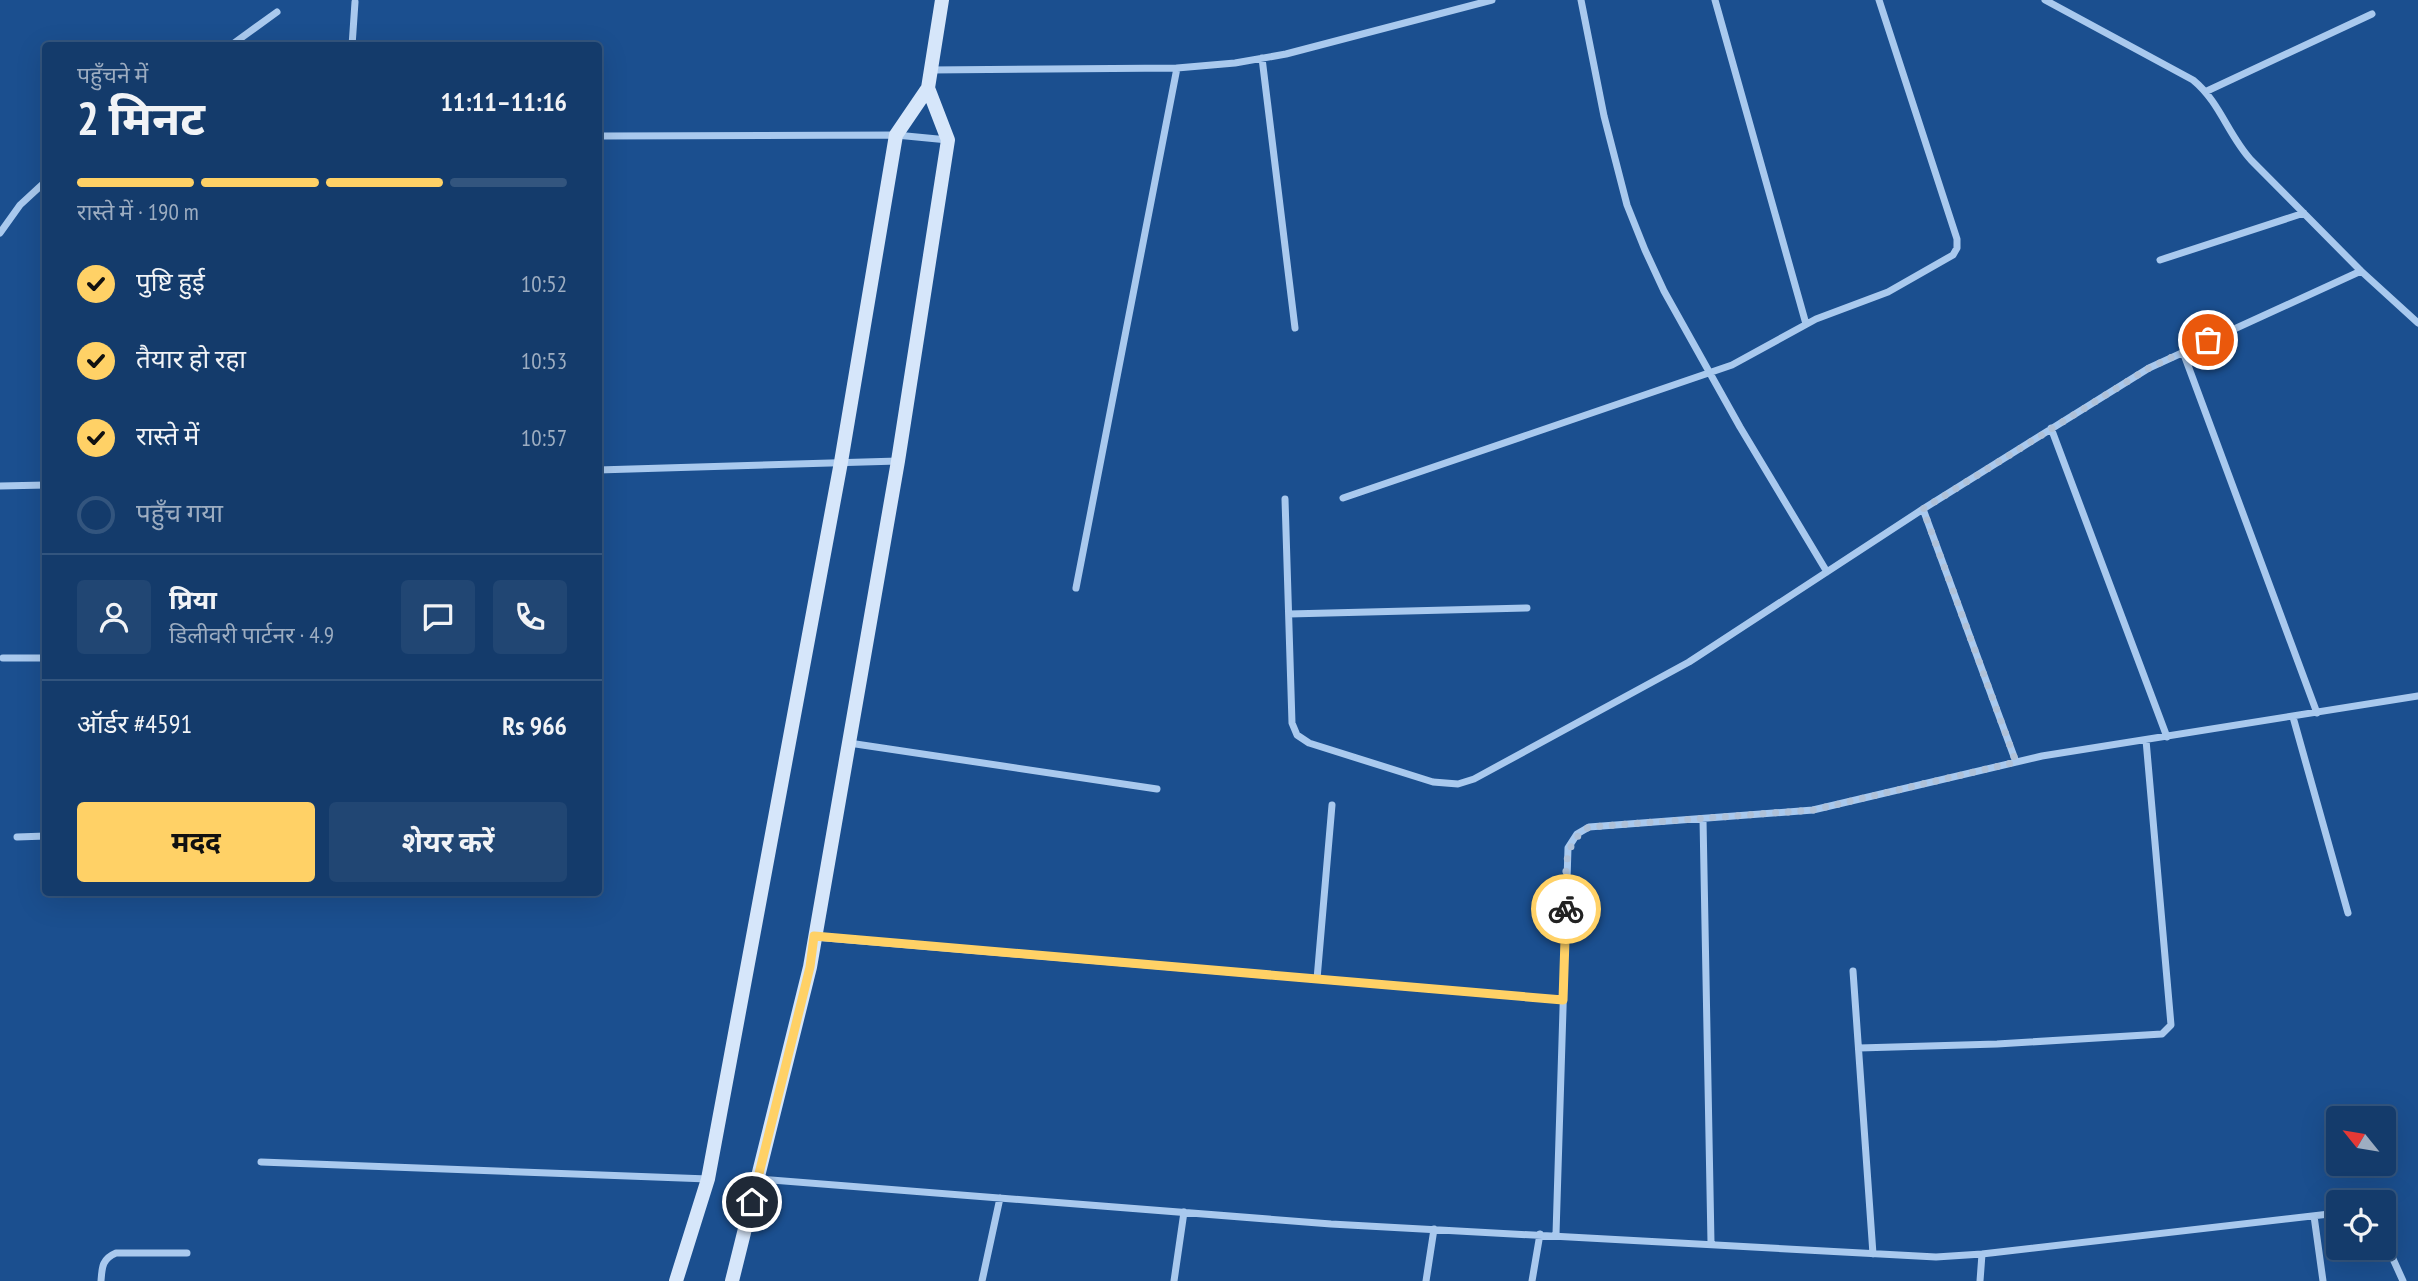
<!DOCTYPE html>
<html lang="hi">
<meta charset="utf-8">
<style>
:root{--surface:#143b6b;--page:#214673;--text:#f1f3f6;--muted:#9dadc1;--line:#33557e;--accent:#ffd166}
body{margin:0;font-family:"PT Sans Narrow","Noto Sans Devanagari",sans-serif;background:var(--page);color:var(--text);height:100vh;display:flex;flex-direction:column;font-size:26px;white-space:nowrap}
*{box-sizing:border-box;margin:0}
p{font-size:23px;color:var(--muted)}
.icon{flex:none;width:38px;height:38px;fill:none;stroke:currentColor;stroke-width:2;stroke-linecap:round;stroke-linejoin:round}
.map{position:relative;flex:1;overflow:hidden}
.details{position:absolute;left:42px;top:42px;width:560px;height:854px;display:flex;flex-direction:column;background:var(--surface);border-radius:7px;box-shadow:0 7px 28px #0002,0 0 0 2px var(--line)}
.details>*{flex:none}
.needle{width:46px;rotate:300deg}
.buttons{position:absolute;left:2326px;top:1106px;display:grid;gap:14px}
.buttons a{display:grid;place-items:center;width:70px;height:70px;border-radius:7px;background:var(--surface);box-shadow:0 7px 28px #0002,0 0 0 2px var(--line);font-size:35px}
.pin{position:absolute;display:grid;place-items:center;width:60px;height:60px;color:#fff;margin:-30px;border:4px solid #fff;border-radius:50%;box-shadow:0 2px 7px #0007}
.courier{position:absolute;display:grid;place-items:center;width:70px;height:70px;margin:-35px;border:5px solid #ffd166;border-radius:50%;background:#fff;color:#222;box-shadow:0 2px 9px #0007}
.head em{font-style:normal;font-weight:700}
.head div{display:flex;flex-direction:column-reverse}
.head{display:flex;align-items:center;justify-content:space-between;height:119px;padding:0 35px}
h1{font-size:46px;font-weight:700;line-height:52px}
.bar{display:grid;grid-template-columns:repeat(4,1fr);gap:10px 7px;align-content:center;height:84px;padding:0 35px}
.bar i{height:9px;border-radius:5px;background:var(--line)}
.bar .current{background:var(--accent)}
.bar p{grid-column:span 4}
.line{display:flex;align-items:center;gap:18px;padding:0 35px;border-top:2px solid var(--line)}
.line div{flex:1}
.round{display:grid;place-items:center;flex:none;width:74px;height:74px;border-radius:7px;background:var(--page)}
ol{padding:0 35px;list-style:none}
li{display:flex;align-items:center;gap:21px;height:77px}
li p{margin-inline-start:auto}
li .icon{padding:7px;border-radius:50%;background:var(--accent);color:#111;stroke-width:4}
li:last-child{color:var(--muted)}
li i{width:38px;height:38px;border:4px solid var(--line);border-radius:50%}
.cta{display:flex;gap:14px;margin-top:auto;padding:14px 35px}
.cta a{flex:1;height:80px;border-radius:7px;background:var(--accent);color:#111;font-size:28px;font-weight:700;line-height:80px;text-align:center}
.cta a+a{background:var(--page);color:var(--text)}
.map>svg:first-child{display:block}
</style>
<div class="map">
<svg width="2418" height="1281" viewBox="0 0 2418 1281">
<rect width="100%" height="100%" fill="#1b4f8f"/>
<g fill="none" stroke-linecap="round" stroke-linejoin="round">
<path stroke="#a9c9ee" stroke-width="7" d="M1581,0L1604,116L1627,205L1645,250L1664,291L1740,427L1827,572
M1715,0L1806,324
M2045,0L2193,80C2220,102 2228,135 2251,160L2361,271L2418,323
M230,46L277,12
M352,46L355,2
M1262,58L1295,328
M930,70L1177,68L1235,63L1286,54L1492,0
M2207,91L2372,14
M603,136L896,135L948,140
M0,233L20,205L46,181
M2160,260L2304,213
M2183,352L2317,713
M2051,428L2167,737
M598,470L898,461
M0,486L46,485
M1343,498L1732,365L1816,319L1888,292L1953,255L1957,248V239L1879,0
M1285,499L1292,723L1297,735L1309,743L1433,782L1458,784L1474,779L1689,662L1923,509L2149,368L2361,271
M1923,509L2016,762
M1076,588L1177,68
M1289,614L1527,608
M3,658H46
M2293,717L2348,913
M849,743L1157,789
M1703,819L1711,1243
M17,837L46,836
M814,937L1563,1000
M1853,971L1873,1254
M1317,979L1332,805
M1859,1048L1997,1044L2162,1034L2171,1025L2146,740
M261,1162L708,1179
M758,1179L1331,1224L1936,1257L1982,1254L2338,1213
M2314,1216L2323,1281
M1556,1234L1568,848L1577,834L1589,827L1813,810L2042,756L2418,696
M2384,1239L2403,1281
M101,1281C102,1267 102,1259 116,1253H187
M982,1281L1000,1198
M1174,1281L1184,1212
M1426,1281L1434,1229
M1532,1281L1540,1234
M1980,1281L1982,1254"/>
<path stroke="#d6e6fa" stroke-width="14" d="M676,1281L708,1179L841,462L896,135L928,88
M732,1281L810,967L898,461L948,140L928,88L942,0"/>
</g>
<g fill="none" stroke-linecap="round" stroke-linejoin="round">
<path stroke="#afc1d8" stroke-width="7" stroke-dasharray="0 12.6" d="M1566,909C1567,877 1559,845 1589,827L1813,810L2016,762L1923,509L2149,368L2208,340"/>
<path stroke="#ffd166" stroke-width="9" d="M752,1202L810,967L814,936L1563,1000L1566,909"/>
</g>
</svg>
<div class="buttons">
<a><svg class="needle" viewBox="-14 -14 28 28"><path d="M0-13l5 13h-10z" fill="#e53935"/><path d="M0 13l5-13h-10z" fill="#9dadc1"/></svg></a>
<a><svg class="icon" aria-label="locate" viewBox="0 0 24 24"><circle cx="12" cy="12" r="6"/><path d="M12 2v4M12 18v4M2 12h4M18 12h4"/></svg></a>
</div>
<div class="pin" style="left:2208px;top:340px;background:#ea580c"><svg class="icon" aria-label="bag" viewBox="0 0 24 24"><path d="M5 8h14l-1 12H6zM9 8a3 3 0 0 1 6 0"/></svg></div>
<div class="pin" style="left:752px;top:1202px;background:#1f2937"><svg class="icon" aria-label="home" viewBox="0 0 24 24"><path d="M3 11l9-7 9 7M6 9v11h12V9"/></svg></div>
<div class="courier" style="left:1566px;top:909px"><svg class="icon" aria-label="bike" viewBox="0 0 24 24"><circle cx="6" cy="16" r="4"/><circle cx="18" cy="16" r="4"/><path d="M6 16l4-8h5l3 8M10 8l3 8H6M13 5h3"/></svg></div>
<section class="details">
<div class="head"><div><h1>2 मिनट</h1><p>पहुँचने में</p></div><em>11:11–11:16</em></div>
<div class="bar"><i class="current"></i><i class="current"></i><i class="current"></i><i></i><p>रास्ते में · 190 m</p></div>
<ol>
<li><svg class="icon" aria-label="check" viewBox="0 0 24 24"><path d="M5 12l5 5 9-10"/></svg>पुष्टि हुई<p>10:52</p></li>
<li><svg class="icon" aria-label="check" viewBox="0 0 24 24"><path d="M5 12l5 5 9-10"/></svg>तैयार हो रहा<p>10:53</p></li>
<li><svg class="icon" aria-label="check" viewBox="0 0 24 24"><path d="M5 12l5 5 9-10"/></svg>रास्ते में<p>10:57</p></li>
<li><i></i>पहुँच गया</li>
</ol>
<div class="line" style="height:126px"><a class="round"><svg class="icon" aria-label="person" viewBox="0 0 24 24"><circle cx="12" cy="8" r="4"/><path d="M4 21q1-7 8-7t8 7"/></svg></a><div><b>प्रिया</b><p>डिलीवरी पार्टनर · 4.9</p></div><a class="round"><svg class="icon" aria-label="chat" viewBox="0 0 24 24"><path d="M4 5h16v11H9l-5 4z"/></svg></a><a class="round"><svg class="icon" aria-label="phone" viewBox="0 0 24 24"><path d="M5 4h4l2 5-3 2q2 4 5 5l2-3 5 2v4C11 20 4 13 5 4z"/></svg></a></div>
<div class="line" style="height:91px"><div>ऑर्डर #4591</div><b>Rs 966</b></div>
<div class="cta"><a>मदद</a><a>शेयर करें</a></div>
</section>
</div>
